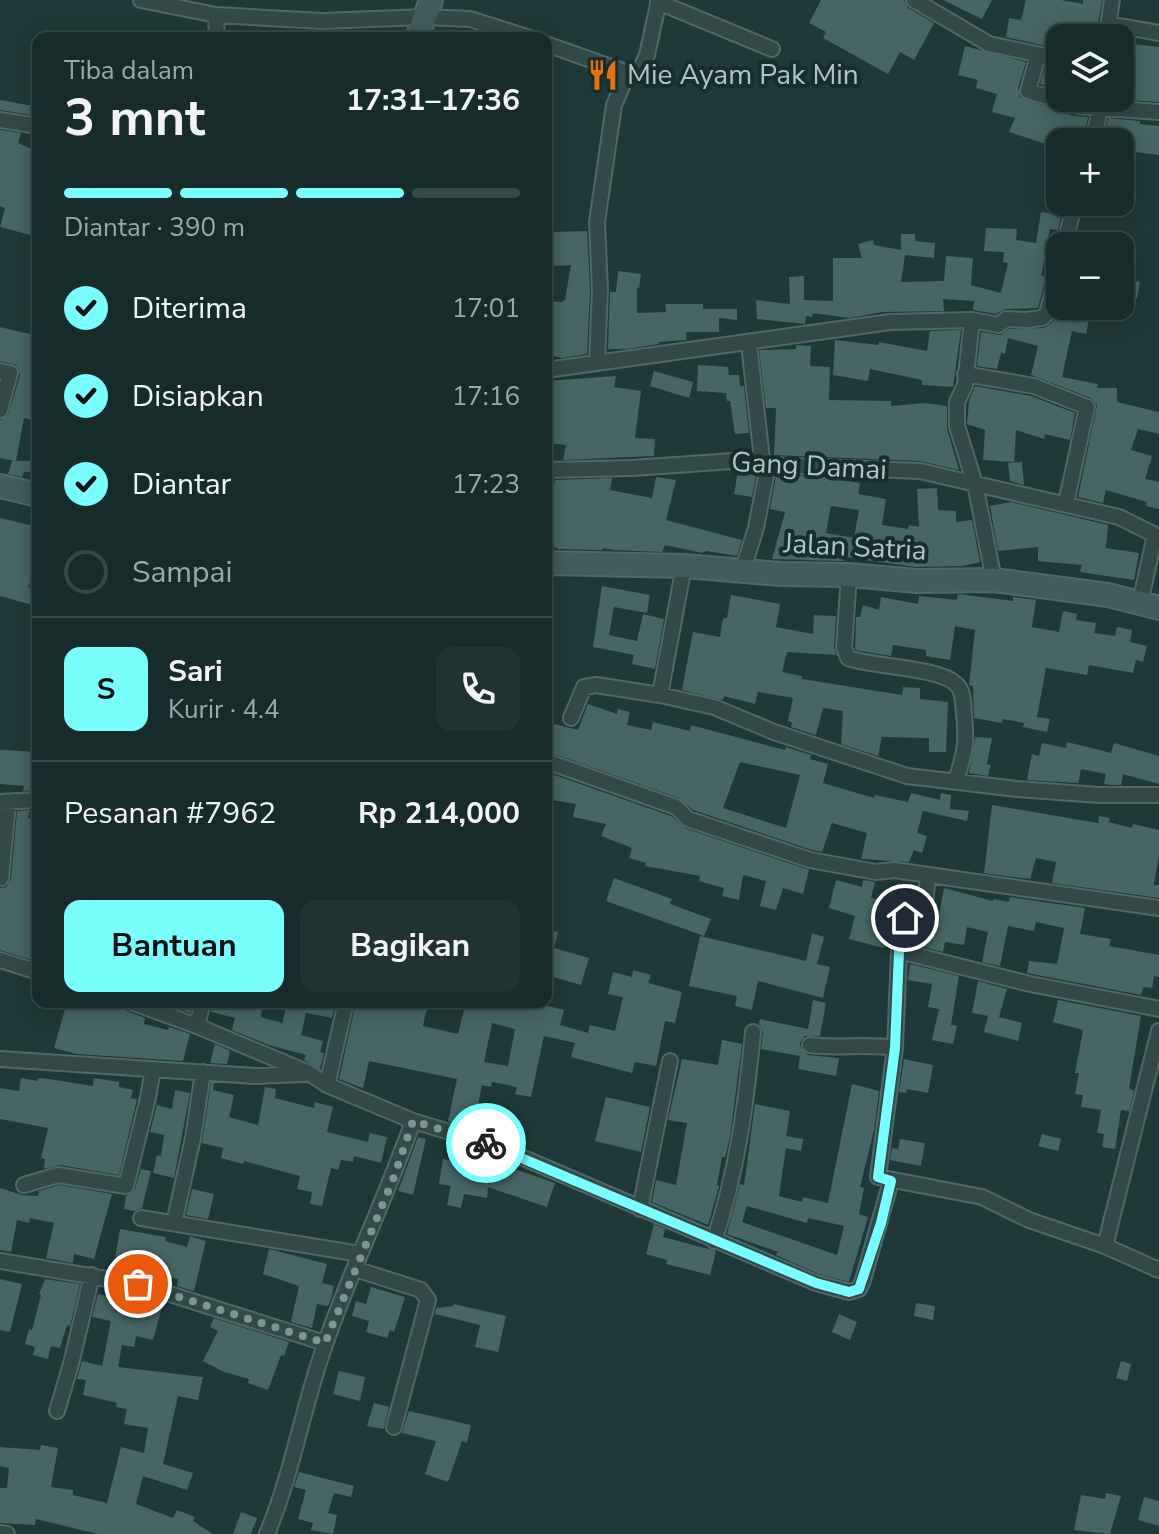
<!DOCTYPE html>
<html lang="id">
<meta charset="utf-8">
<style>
:root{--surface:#172b2a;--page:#203332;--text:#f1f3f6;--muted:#9ea7a8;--line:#364747;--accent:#79fefe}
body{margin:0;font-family:"Nunito Sans",sans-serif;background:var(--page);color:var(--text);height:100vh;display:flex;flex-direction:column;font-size:30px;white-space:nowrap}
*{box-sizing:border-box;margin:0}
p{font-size:26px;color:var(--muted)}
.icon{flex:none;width:44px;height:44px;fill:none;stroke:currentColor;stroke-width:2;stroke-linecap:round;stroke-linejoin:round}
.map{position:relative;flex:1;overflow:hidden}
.drawer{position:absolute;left:32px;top:32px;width:520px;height:976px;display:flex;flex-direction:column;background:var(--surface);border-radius:16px;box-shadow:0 4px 20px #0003,0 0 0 2px var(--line)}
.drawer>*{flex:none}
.buttons{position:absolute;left:1046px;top:24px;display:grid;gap:16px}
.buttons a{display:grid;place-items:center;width:88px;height:88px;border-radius:16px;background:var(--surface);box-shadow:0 4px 20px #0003,0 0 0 2px var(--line);font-size:40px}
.pin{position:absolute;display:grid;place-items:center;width:68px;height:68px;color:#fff;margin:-34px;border:4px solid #fff;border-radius:50%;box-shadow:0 2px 8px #0007}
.courier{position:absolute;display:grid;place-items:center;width:80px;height:80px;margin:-40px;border:6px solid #79fefe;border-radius:50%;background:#fff;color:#222;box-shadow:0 2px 10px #0007}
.summary em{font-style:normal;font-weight:700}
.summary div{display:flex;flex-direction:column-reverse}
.summary{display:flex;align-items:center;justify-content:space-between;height:136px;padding:0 32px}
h1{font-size:52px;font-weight:700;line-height:60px}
.bar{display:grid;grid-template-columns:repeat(4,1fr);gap:12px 8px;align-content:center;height:96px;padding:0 32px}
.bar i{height:10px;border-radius:6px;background:var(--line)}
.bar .current{background:var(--accent)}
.bar p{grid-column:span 4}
.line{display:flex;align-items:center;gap:20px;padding:0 32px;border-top:2px solid var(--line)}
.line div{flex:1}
.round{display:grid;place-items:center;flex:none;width:84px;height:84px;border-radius:16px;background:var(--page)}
ol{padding:0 32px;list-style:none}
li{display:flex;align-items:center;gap:24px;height:88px}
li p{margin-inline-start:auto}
li .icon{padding:8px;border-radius:50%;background:var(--accent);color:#111;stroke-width:4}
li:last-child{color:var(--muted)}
li i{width:44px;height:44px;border:4px solid var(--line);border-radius:50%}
.action{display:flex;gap:16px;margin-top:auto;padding:16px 32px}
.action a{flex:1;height:92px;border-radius:16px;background:var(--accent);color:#111;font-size:32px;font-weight:700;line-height:92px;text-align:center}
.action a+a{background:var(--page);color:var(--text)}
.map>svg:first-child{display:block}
</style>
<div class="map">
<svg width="1159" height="1534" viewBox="0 0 1159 1534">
<rect width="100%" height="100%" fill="#1f3938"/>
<path fill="#466564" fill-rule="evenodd" d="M821,0H904L908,8L934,23L914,60L900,52L888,74L823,38L826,32L809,23Z
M943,0H992L982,19Z
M1026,0H1061L1083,4V0H1102L1098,23L1053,26L1052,34L1060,35V49L1006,37L1009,18L1021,20Z
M1124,43L1159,47V102L1117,99L1120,98Z
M965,46L1026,62L1018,88L1020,97L1074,116L1088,117L1083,142H1069L1070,137L1050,131L1046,144L1009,132L1015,118L992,112L997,94L976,88L978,80L958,75Z
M1045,66L1060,69V90L1040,84Z
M0,100L38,107V116L0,110Z
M1108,118L1140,121V124L1159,126V155L1120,150V142H1103Z
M0,130L21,133L18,143L38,152V237L0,227L5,208L0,206Z
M1041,212L1061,215L1058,230L1050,229L1041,276H1046L1038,308L1005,309L996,314L973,310L974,301L943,299L944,311L883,312L849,318L813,313L812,317L806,316L805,324L757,319L756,300L790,304L789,277L804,276V300L833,301V258H862L858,244L873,240L874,245L901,250V234H915V241L935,243L934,258L905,255L901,282L944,281L946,256L973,258L971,285L1001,293L1008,263L1003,262L1004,252L984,251L986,228L1017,229L1016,240L1036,243Z
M587,231L590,289L587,354L562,358L546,354V301L562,302L565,300L571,265L552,266L551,232Z
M1094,234L1126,242V246H1091Z
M618,271L641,274L639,288L637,287V313L666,312L665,304H703V309H737V320L719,318V332H686V340L659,342V344L627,349H608L610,292H616Z
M1120,278L1140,282L1137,299L1120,296Z
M1059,306H1092L1086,334L1072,331L1062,377L1098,384L1097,388H1117V402L1159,412V434L1138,429L1131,450L1152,456L1145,479L1159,482V509L1146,506L1147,502L1106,490L1103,503L1078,497L1097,405L1091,398L1031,375L1038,346L1008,338L1005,354L1001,353L997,369L977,366L981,332L1001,335L1009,329L1044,328L1054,321Z
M0,327L38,336V409L35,408L33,420L24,418L16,461H38V472H24L22,477L8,474L12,461H15L0,458V420L9,413L20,375L16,365L0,361Z
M961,330L953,387L922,385V380L870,369L868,381L833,375L835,340L879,345V342L927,351L930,331Z
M796,345L811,346L810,366L830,367L829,400L891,401V406L924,403L947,406V429L959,470L920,461L774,455L776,408H766L759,350L796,349Z
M698,365L728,367L729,375H739L740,386H744L749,433L735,434L730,401H727L726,393L697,391Z
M654,371L693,382L689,398L650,386Z
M616,376L614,387L641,391L635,438L655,439L654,456L563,460L566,445L546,443V381Z
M975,386L1031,396L1075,413L1070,440L1045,434L1044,439L1016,430L1014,462L983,460L985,430L967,424L969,401Z
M1022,462L1024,485L1010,481L1008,463Z
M757,470L752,497L734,494L738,471Z
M776,475L822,477L860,483L858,494L886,499L882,525L908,529L909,525L919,527L917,489L937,488L938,510L956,511V522L972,520L980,562L963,566L916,567L844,557L843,561L772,559L785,512L770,509ZM831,506L859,510L854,538L826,533Z
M656,477L676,480L666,520L742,540L737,556L706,551L702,553L665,545L662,552L614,550L603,548L602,550L559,549L546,544L553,507L546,504V483L554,484L555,480L612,478L610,490L652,498Z
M1011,502L1108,525L1106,548L1139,553L1134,580L1080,572L1082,565L1038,561V547L998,551L990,506Z
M0,518L38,527L32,563L38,566L28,587L36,589L32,605L0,596Z
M602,586L650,595L647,613L614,607L609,635L637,641L643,614L664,619L655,669L632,664L634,655L593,647Z
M958,594L1013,601V597L1036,600L1032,627L1059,632L1063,611L1077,614L1076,620L1096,623L1094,633L1115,636L1117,627L1132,630L1130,642L1147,646L1143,662L1136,660L1133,673L1089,665L1087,675L1046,668L1037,717L1050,719L1047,732L1023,727L1024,723L1003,719L1002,723L974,718L973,686L969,685L975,630L955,626L950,660L926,656V650L893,645L891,656L855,650L856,617H860L863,605L879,610L881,597L918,604L919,596L957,600Z
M731,595L780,604L776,627L813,634L814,615L836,616L834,647L836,655L787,652L782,672L802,676V679L902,695L903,687L920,688V699L948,702L946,752H929V738L882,737L878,756L841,744L843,711L823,708L816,735L791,727L792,722L788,721L793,698L758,692L755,704L724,696L723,700L682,690L693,632L720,637L723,618H727Z
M588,704L617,714L618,709L630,712L627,725L651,730L653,722L690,731L691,725L785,750L786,747L811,755L810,759L828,764L823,783L874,798L875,795L908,802L911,793L940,800L941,793L951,795L950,809L969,811L967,821L923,811L917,833L927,836L922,853L914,850L909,862L861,859L867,833L832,823L822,852L812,850L693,810L679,798L546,751V722L578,730ZM740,762L800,775L786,828L723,808Z
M975,737L992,738L987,764L991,765L988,776L969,773Z
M1067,742L1111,753L1114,743L1159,756V784L1123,774L1121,785H1111L1104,784L1106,774L1081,769L1078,783L1027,780L1032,754L1039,756L1042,743L1066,748Z
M0,750L38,752V790L23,791L24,786L0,784Z
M546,772L671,816L685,828L809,870L803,894L783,888L776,910L760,906L766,881L743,875L739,900L722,896L724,888L699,881L700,876L645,866L646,863L629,858L632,848L601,836L606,824L573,817L576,804L546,799Z
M992,805L1098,823L1099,816L1110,818L1109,822L1132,828L1133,824L1159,830V854L1154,885H1159V898L1052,883L1056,862L1036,858L1030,879L984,873Z
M30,810L28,818L38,819V962L0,950V888L6,887L11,879L17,811Z
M614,878L672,899L670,904L711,919L704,936L606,901Z
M836,880L862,887L863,880L875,882L871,898L885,901L880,924L889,926L884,948L849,939L855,916L829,908Z
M944,888L993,901V899L1009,902L1010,897L1085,908L1080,934L1111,939L1109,946L1159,955V977L1154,976L1152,988L1143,987L1141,995L1027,973L1029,961L1057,964L1064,928L1036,922L1034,931L1008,926L1000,966L982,962L988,932L967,927L964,945L945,942L943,952L911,944L914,924L923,917L938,920Z
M546,929L558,932L554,948L589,958L581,985L546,975Z
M812,933L824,937L817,964L830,967L823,998L758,981L752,1010L735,1006L737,996L689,986L700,936L806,961Z
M910,964L959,976L951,1025L957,1026L953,1044L932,1040L939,1009L928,1007L932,984L908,980Z
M633,970L651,975L648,983L682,992L675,1023L665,1021L656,1066L635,1062L632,1073L571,1057L575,1043L544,1036L531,1097L515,1094L517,1087L492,1082L491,1087L482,1085L473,1129L448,1121L457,1079L369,1061L363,1088L339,1079L356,1002H428L423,1026L458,1034L466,1002H532L564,1010L560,1025L588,1033L590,1025L615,1031L623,997L608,994L613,972L632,977ZM492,1023L515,1029L508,1066L484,1062Z
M978,981L1007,989L999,1017L1022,1023L1018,1041L984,1032L988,1016L972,1013Z
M813,1000L826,1003L820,1036H805L800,1043L801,1048L808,1055L839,1058L836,1076L798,1069L800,1056L761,1049L763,1032L759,1024L760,1019L808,1029Z
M1058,1000L1141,1016L1129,1088L1134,1091L1129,1111L1121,1110L1115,1149L1102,1147L1104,1134L1097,1133L1101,1110L1081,1107L1083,1095L1075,1094L1079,1073H1075L1083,1030L1053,1022Z
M67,1002H121L127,1011L145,1018L144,1024L168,1030L169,1027L190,1034L183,1061L77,1054L54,1048Z
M176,1002H193L190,1013L174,1007Z
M213,1002H263L261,1017L282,1023L288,1002L335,1005L332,1018L306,1013L301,1035L323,1041L320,1052L324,1053L320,1069L304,1060L306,1055L269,1045L232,1030L235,1018L211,1012Z
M722,1040L742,1044L730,1137L725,1157H722L717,1185L719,1186L708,1225L652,1202L656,1180L676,1185L687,1123L668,1120L682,1059L718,1065Z
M215,1044L230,1051L227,1064L210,1063Z
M904,1059L933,1065L928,1093L907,1089L906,1093L899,1092Z
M21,1078L37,1081L38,1078L49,1079L93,1086L94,1078L119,1082V1087L133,1090L131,1098L137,1099L119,1175L60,1165L44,1169L45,1159L41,1158L48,1128L0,1119V1088L19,1091Z
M211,1083H214L213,1090L234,1095L229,1117L258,1125L265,1087L276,1089L275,1098L314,1108L315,1102L333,1107L327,1132L368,1142L370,1133L387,1137L381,1163L354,1156L353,1162L341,1160L338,1170L331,1168L322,1206L310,1204L312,1192L297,1189L300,1176L244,1161L243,1164L221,1158L223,1148L202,1143Z
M852,1084L879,1091L874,1130L860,1187L864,1188L859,1214L868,1217L849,1282L819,1274L776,1255L778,1252L727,1234L740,1184L744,1185L755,1104L790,1111L786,1136L803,1139L801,1151L786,1148L779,1196L802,1202L803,1197L828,1203ZM747,1206L807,1223L808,1218L844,1226L837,1255L742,1222Z
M175,1090L190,1093L174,1178L153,1173L157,1155L161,1156L164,1135L150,1132L157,1105L172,1109Z
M606,1097L650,1107L641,1152L595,1141Z
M1042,1134L1061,1139L1058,1151L1038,1146Z
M418,1137L426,1139L413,1195L398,1191Z
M900,1139L925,1143L921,1166L890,1160L892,1148L898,1149Z
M443,1159L498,1170L500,1164L555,1183L547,1207L488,1187L487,1198L464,1194L461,1208L447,1205L451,1186L439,1184Z
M141,1169L151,1171L142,1208L134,1211L124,1209L126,1196L135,1189Z
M59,1185L112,1194L94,1259L74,1254L73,1263L46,1258L54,1223L30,1218L29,1223L17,1220L11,1252L0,1250V1188L22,1195L38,1196L39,1191Z
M192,1189L214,1194L208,1219L186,1215Z
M654,1224L665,1229L663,1237L716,1251L710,1275L666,1264L667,1260L646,1254Z
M120,1229L166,1237L165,1241L187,1247L190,1236L206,1241L194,1291L177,1286L178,1279L114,1265Z
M269,1249L327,1264L322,1283L334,1286L331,1299L328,1306L317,1304L312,1328L291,1322L299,1286L263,1274Z
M0,1279L22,1284L10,1332L0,1330Z
M45,1279L80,1284L70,1326L67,1325L60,1348L51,1346L48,1359L33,1355L35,1347L25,1344L29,1329L32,1330L41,1295L39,1294Z
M371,1287L405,1297L394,1332L390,1330L387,1338L366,1332L369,1321L352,1316L356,1301L366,1304Z
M98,1294L134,1301L136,1294L148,1298L147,1303L162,1307L153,1340L136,1336L134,1347L122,1345L118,1367L203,1377L198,1400L178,1396L163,1464L193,1473L187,1490L143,1476L136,1504L173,1518L177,1510L195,1517L193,1521L213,1534H98L36,1519L35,1525L0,1523V1488H7L9,1468L0,1466V1447L40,1450L41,1445L58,1448L51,1487L73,1490V1495L107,1503L121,1447L144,1453L148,1428L124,1424L127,1409L116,1407L117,1403L83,1395L86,1380L77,1379L82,1361L102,1366L111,1321L92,1317Z
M916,1303L935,1306L933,1320L914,1316Z
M454,1304L506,1316L498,1352L475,1347L480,1325L435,1314L436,1308L453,1306Z
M839,1314L857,1322L850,1340L832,1332Z
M214,1318L289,1342L284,1356L281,1355L268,1390L248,1383L249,1379L224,1372L203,1361L218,1331L210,1327Z
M1121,1361L1131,1364L1127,1381L1116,1378Z
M339,1371L365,1377L360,1401L333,1394Z
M374,1403L389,1407L384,1429L367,1426Z
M409,1411L471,1425L467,1443L462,1441L448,1482L425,1474L436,1441L402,1433Z
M299,1472L354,1486L351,1497L334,1493L328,1513L337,1515L333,1534L311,1530L313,1523L298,1519L306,1490L294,1487Z
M1106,1493L1121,1496L1110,1534L1074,1530L1081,1495L1105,1499Z
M1144,1497L1159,1501V1526L1138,1520Z
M241,1512L257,1518L251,1534H233Z"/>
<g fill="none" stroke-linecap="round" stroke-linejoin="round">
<defs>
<path id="street" d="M141,0L216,15L322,21L424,17L470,19L530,38
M914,0L989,44L1060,59
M658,2L772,49
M216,15L217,38
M1108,24L1159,33
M1106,38L1112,0
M546,44L628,73H639L647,55L659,0
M1038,55L1028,91L1077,106L1159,112
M0,120L38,126
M1093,142L1100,108
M1064,246L1075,202
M972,320L965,385L957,402V426L975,484L994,580
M750,353L762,459
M597,361L600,289L597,222L614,105L628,73
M546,370L890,322L972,320L999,325L1006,319L1026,320L1042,318L1047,314L1060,262
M0,371L10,373L0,410
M965,374L1034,386L1087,407L1066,503
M546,470L632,468L762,459L768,465L920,471L1119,517L1155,535L1140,603
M743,569L756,528L768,465
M849,575L844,648L848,658C873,667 938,667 956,684C964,691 963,704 964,714C967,745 965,751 956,781
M660,695L684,566
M571,718L584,687L596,685L660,695L714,707L774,732L907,776L1017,789L1099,795H1159
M546,761L676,807L688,819L810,860L876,872L894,870L1159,908
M0,802L38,800
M928,875L925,904L905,918L899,951L895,1048L878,1177L982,1197L1029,1220L1105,1246L1159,1270
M1,878L8,803
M899,951L1030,984L1159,1009
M0,960L38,972
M131,1002L197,1026L309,1073L327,1085L413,1121L493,1145L816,1283L849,1292L859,1289L863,1280L891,1181
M197,1026L203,1002
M810,1045C839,1049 865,1043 895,1048
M0,1059L255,1076L304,1074
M327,1085L346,1002
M24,1185L58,1175L126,1186L148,1098L153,1069
M640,1209L670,1061
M141,1218L360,1254
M174,1223L193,1138L203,1072
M714,1241C737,1173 746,1104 753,1032
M1105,1246L1159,1031
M0,1261L138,1284L325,1343
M355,1269L421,1290L428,1300L394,1427
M57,1411L71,1364L92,1275
M0,1533L7,1534
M267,1534C293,1472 303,1405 326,1342C352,1267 387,1196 413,1121"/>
<path id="secondary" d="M417,38L431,0
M0,486L38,495
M546,563L684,566L781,574L849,575L917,581L994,580L1108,595L1159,608"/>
</defs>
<use href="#street" stroke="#506767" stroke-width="18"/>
<use href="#secondary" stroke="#506767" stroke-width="26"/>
<use href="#street" stroke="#324948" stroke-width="14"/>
<use href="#secondary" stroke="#405c5c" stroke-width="22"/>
</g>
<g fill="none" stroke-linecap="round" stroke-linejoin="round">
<path stroke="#7b9594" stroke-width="8" stroke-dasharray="0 14.4" d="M138,1284L325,1343L394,1177L413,1121L486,1143"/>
<path stroke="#79fefe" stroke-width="10" d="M486,1143L816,1283L849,1292L859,1289L881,1223L891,1181L878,1177L895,1048L899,951L905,918"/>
</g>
<defs>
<symbol id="restaurant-bare" viewBox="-9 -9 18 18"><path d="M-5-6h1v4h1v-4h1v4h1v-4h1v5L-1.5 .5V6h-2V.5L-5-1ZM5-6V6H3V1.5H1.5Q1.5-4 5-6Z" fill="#e8710a" stroke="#182d2d" stroke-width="2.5" paint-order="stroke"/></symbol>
</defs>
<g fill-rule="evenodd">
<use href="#restaurant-bare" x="581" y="53" width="44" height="44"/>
</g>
<g text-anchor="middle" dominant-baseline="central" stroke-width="8" stroke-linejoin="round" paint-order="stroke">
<g font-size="28" fill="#acc6c6" stroke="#182d2d" text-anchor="start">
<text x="627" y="75">Mie Ayam Pak Min</text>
</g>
<g font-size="28" fill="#acc6c6" stroke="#182d2d">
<text transform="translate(809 466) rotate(3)">Gang Damai</text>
<text transform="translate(855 547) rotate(3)">Jalan Satria</text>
</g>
</g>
</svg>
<div class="buttons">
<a><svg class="icon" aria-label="layers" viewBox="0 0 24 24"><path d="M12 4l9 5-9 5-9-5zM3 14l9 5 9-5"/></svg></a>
<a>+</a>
<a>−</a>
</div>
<div class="pin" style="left:138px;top:1284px;background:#ea580c"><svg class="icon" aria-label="bag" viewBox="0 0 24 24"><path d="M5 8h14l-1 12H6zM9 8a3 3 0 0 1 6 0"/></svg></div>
<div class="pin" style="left:905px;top:918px;background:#1f2937"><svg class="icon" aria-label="home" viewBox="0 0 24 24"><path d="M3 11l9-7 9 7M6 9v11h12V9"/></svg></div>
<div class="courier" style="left:486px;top:1143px"><svg class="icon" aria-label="bike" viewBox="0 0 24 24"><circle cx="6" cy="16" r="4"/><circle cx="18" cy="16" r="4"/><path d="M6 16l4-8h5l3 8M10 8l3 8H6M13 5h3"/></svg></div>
<section class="drawer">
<div class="summary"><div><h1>3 mnt</h1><p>Tiba dalam</p></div><em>17:31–17:36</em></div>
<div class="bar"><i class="current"></i><i class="current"></i><i class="current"></i><i></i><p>Diantar · 390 m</p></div>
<ol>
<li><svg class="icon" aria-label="check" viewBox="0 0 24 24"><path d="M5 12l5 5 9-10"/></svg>Diterima<p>17:01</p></li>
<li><svg class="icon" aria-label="check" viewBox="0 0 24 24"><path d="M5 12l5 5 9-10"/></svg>Disiapkan<p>17:16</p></li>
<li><svg class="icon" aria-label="check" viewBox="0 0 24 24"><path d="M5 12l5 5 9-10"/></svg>Diantar<p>17:23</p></li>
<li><i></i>Sampai</li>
</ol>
<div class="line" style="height:144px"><b class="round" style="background:var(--accent);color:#111">S</b><div><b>Sari</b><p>Kurir · 4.4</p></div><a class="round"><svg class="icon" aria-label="phone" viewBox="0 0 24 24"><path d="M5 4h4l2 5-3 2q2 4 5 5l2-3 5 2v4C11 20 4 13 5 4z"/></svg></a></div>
<div class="line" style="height:104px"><div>Pesanan #7962</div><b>Rp 214,000</b></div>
<div class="action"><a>Bantuan</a><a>Bagikan</a></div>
</section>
</div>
